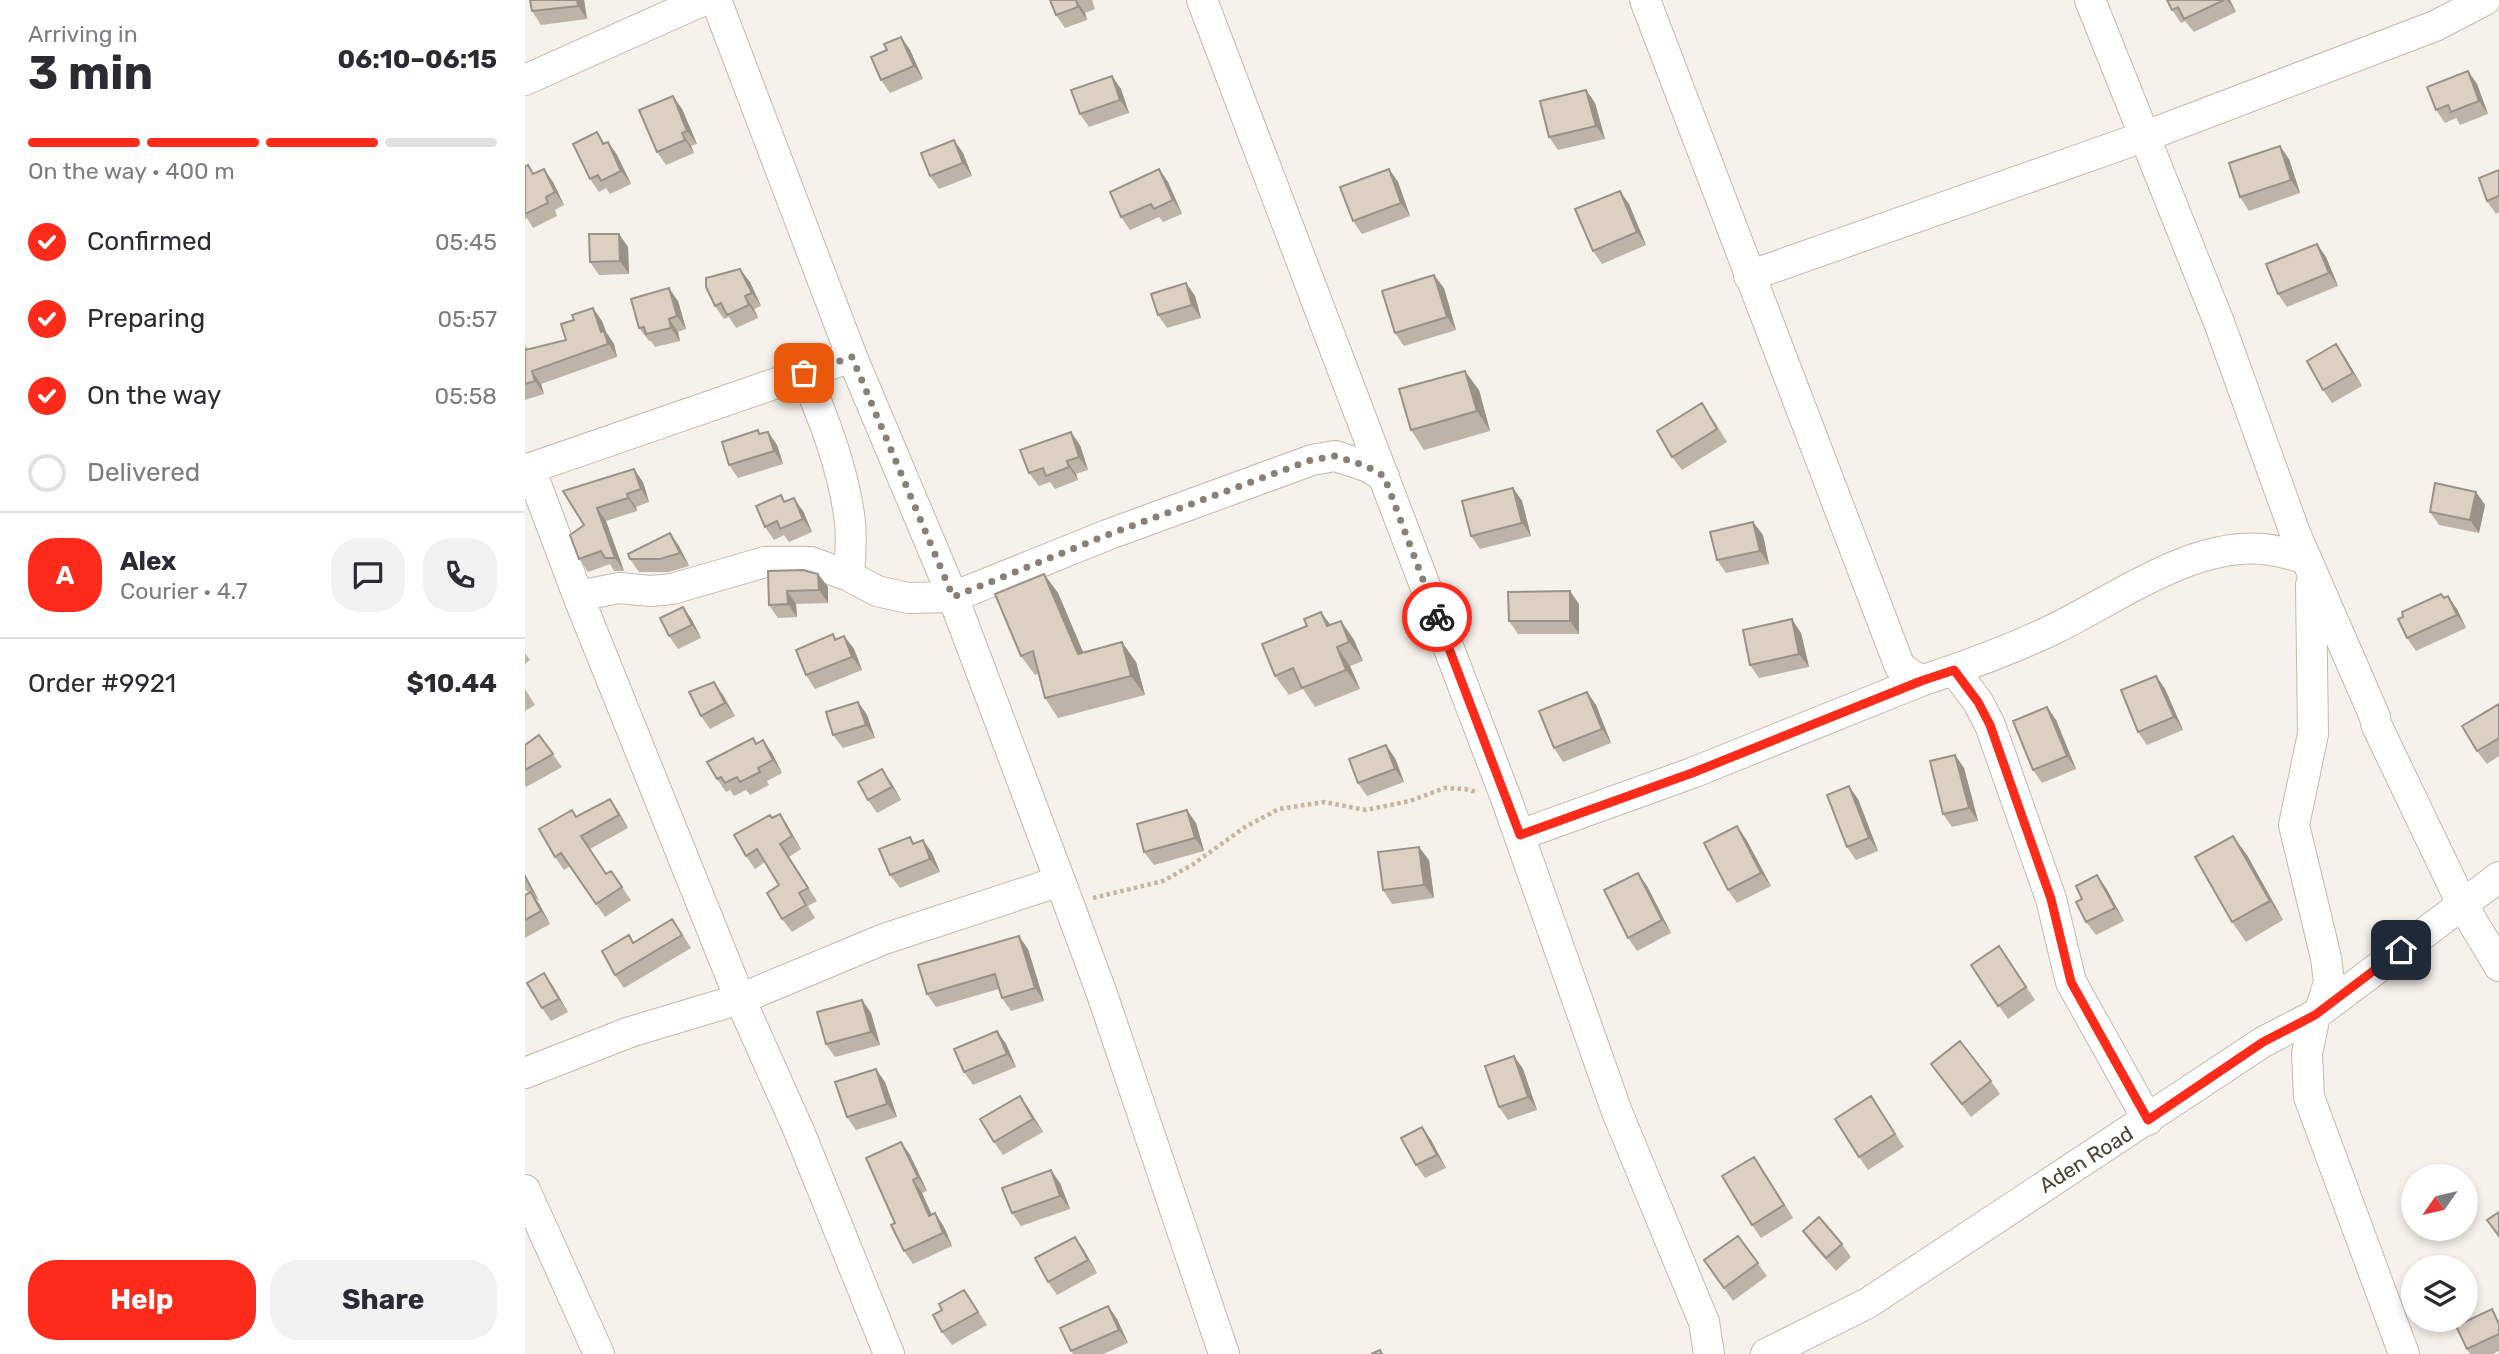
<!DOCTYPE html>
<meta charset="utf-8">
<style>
:root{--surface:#fff;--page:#f2f2f3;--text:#2b2b33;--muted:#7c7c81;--line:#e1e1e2;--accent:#ff2b1a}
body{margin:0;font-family:Rubik,sans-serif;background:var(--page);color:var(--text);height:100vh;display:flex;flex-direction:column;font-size:26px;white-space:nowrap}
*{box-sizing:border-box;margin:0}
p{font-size:23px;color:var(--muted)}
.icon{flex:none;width:38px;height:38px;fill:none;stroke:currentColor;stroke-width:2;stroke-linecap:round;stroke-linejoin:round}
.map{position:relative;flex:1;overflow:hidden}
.drawer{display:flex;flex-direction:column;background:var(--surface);width:525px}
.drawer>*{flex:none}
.needle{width:46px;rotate:236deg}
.fabs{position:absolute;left:1876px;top:1164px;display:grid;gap:14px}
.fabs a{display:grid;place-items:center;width:77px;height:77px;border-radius:50%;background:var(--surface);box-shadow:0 4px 10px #0003;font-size:35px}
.pin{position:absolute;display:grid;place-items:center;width:60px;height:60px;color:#fff;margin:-30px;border-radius:14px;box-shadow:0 4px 10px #0006}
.courier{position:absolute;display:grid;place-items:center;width:70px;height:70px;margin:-35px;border:5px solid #ff2b1a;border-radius:50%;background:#fff;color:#222;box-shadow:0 2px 9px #0007}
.headline em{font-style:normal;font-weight:700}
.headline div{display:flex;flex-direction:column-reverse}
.headline{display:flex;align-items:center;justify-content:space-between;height:119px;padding:0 28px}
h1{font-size:46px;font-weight:700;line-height:52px}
.bar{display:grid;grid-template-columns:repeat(4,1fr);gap:10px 7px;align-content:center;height:84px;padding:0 28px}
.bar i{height:9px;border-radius:5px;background:var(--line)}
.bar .active{background:var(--accent)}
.bar p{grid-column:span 4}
.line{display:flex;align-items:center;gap:18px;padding:0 28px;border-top:2px solid var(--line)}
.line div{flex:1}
.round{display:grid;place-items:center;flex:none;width:74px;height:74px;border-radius:28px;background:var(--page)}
ol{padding:0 28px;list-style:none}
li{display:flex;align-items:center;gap:21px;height:77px}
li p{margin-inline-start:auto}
li .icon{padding:7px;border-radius:50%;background:var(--accent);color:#fff;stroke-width:4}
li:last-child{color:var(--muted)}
li i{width:38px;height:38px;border:4px solid var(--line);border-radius:50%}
.cta{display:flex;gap:14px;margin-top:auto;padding:14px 28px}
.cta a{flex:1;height:80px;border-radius:28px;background:var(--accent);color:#fff;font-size:28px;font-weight:700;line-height:80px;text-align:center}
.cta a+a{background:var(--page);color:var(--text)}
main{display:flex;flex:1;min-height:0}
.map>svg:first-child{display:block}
</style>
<main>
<section class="drawer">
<div class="headline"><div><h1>3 min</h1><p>Arriving in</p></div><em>06:10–06:15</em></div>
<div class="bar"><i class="active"></i><i class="active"></i><i class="active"></i><i></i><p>On the way · 400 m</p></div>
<ol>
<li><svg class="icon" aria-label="check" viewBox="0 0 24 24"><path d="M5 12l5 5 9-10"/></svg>Confirmed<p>05:45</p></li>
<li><svg class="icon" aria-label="check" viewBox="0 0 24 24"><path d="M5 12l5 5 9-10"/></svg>Preparing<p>05:57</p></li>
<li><svg class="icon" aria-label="check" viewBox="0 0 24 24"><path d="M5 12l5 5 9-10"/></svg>On the way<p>05:58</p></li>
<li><i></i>Delivered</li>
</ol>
<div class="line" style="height:126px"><b class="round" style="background:var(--accent);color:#fff">A</b><div><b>Alex</b><p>Courier · 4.7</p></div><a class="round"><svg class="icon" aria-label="chat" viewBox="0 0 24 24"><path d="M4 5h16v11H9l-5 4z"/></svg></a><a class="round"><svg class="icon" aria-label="phone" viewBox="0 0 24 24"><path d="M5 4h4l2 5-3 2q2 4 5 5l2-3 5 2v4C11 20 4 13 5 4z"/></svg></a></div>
<div class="line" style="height:91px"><div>Order #9921</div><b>$10.44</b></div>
<div class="cta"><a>Help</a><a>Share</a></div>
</section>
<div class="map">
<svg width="1974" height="1354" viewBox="0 0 1974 1354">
<rect width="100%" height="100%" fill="#f6f2eb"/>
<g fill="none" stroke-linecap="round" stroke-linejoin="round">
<defs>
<path id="minor" d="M191,0L327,357L428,597L543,902L577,994L699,1354
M677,0L982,801L1092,1112L1179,1322L1184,1354
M1120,0C1204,223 1290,445 1375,667L1396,681C1441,666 1488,649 1531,628C1592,598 1666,543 1738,549C1752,550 1766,555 1780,558
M1565,0L1695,325L1770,533L1850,717L1851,724L1937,904L1974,966
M0,80L179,0
M1224,276L1621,136L1910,26L1960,0
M279,373C300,420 319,471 325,522C327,540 325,559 324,576
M5,468L53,596L215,999L274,1131L364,1354
M0,470L327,357
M1786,585L1788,734L1769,825L1801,958L1804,982L1795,1011
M53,596L94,588L126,591L147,589L240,562H286L324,576L352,591L383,598L428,597L582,535L787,460L810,456L841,466L859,476
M1429,670L1453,702L1465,725L1526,899L1546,982L1623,1120
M995,835L1167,773L1396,681
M1790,1015L1782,1054L1784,1097L1879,1354
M0,1073L105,1032L215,999L359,939L535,881
M0,1190L74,1354
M1241,1354L1343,1303L1738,1042L1790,1015L1974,877"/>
</defs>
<use href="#minor" stroke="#c3b9ad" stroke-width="32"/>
<path stroke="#c6b49d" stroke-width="4.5" stroke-dasharray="3.5 3.5" stroke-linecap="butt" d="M568,898L638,881L667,865L720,827L754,809L799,802L841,810L885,801L920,788L940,789L951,792"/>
<use href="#minor" stroke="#fff" stroke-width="30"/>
</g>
<path fill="#bdb3a7" d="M59,0L62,19L16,25L7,11Z
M525,0H567L570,9L560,13L562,20L540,28L531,15Z
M1642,0H1705L1711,12L1669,32L1660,21L1656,23L1647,10Z
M376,37L385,50L398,79L365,93L356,80L362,50Z
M1943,71L1952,84L1963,114L1935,125L1931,118L1920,123L1911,110Z
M587,76L596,89L604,113L564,127L555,114Z
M1061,90L1070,103L1080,139L1033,150L1024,137Z
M148,96L157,109L172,144L166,146L169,153L141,165L132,152Z
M72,132L80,144L83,142L92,155L106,184L85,194L81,188L74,192L65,179Z
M429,140L438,153L447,176L414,189L405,176Z
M1764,159L1775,193L1724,211L1715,197Z
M3,165L9,174L28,182L39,205L30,210L32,216L8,228L2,218L0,219V166Z
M634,169L643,182L657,214L638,222L634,217L605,230L596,217Z
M864,169L873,182L885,216L837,234L828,221Z
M1974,170V212L1971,214L1962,201Z
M1104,204L1121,245L1077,264L1068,251Z
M94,234L103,247L104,274L74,275L65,262Z
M1792,244L1801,257L1813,286L1762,307L1753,294Z
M225,282L236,306L229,309L233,318L211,328L204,317L199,319L190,306Z
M661,283L670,296L676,318L642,328L633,315Z
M919,288L931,330L879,346L870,333Z
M153,301L161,329L153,332L155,341L130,347L126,341H124L114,328Z
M77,321L81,332L89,344L92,357L16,384L19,394L0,400V345L3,349L41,340Z
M1820,357L1837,386L1807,403L1798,390Z
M954,390L965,431L899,450L886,430Z
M1186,416L1202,442L1157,470L1147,457Z
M243,432L252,445L258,464L213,478L204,465L235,434Z
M555,445L563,470L551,474L553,480L530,489L525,482L514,486L504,473Z
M118,482L124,502L111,507L112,511L81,521L99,571H89L85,564L63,572L54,559L59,525L38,491Z
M988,488L997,501L1006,536L955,549L946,536Z
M1951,492L1960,505L1954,533L1914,525L1905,512Z
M260,501L278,511L287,532L264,542L259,535L249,540L240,527Z
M1228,522L1238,535L1244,564L1201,573L1192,560Z
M145,533L154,546L164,566L144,572H114L105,559Z
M278,570L293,574L303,587V603L271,604L272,617L253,618L244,605Z
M519,574L533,593L558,652L611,662L620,695L533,718L520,698L513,674L510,675L496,656Z
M1916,594L1919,598L1932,609L1941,628L1891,651L1882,638Z
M1054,604V634H993L984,621Z
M158,607L167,620L176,638L153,649L144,636Z
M816,621L829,640L838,661L825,666L835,689L790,707L778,689L764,695L750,676L806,625Z
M1276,633L1284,667L1234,678L1225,665Z
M308,634L312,639L319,636L329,649L337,670L290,689L281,675Z
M0,653L5,660L0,664Z
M1631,676L1640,689L1658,730L1622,745L1613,732Z
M189,682L210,716L185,729L176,716Z
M0,689L10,705L0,711Z
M1062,692L1071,705L1086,743L1038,762L1029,748Z
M333,702L342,715L350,738L318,748L308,735Z
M1974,704V756L1962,764L1952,751Z
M1522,707L1531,720L1551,769L1517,783L1508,770Z
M14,735L37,767L1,787L0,785V745Z
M228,738L232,744L238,740L247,753L257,773L242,781L244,785L225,795L221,790L209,796L205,790L201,792L192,779Z
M1430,755L1439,768L1453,821L1427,827L1418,814Z
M870,758L879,782L842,796L833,783Z
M366,782L376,800L352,813L343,800Z
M85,799L103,828L65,849L81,874L86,871L106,900L80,917L45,866L39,870L30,857L52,817Z
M1333,799L1353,851L1331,860L1322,847Z
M255,814L276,849L264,857L292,901L283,906L290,918L267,932L257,919L254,885L240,862L230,869L221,856L248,818Z
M671,823L679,851L629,865L619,852Z
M1221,839L1246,886L1212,903L1203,890Z
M398,840L407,853L415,872L375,888L365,875Z
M1722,855L1758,920L1721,942L1707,922Z
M904,860L909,898L867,904L858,890Z
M0,874L14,901L10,898L25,924L0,938V895L4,893L0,890Z
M1122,886L1146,933L1112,951L1103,938Z
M1581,888L1599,921L1571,935L1561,922Z
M156,932L166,948L99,988L90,975Z
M1474,946L1510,1000L1483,1019L1446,965Z
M503,949L519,1001L486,1011L477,998L474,989L411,1007L402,994Z
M19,973L43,1012L26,1021L17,1008Z
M337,1000L346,1013L355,1045L310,1057L301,1044Z
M472,1031L481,1044L491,1067L448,1085L439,1072Z
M989,1056L998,1069L1012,1110L983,1120L974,1107Z
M1406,1064L1466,1081L1475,1094L1446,1117Z
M360,1082L372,1117L331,1130L322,1117Z
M495,1096L518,1132L478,1155L469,1142Z
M1346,1096L1379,1147L1343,1170L1334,1157Z
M897,1127L906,1140L921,1168L900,1178L891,1165Z
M376,1142L385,1155L402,1191L397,1193L407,1215L410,1213L419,1227L427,1246L388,1264L379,1251L370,1223Z
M1229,1157L1268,1218L1236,1238L1227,1225Z
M535,1183L545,1209L496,1226L487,1213Z
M1278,1231L1317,1244L1326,1257L1311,1271L1287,1244Z
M1213,1236L1242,1276L1208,1301L1179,1260Z
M550,1237L559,1250L572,1273L532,1295L523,1282Z
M448,1303L462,1325L427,1345L417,1332Z
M583,1306L592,1319L603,1343L578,1354H548L546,1351Z
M1974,1320V1351L1968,1354H1945L1942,1349Z"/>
<path fill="#9a9288" d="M52,0H59L62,19L53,6Z
M551,0L560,13L562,20L553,7Z
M1702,0H1705L1711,12Z
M376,37L385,50L398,79L389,66Z
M1943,71L1952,84L1963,114L1954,101Z
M587,76L596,89L604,113L595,100Z
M1061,90L1070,103L1080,139L1071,126Z
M148,96L157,109L172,144L162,131Z
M157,133L166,146L169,153L160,140Z
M429,140L438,153L447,176L438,163Z
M83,142L92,155L106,184L96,171Z
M1755,146L1764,159L1775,193L1766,180Z
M19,169L28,182L39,205L30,192Z
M634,169L643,182L657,214L648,200Z
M864,169L873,182L885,216L876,203Z
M1095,191L1104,204L1121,245L1112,232Z
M94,234L103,247L104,274L95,261Z
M1792,244L1801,257L1813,286L1804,273Z
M215,269L225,282L236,306L227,293Z
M909,275L919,288L931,330L922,317Z
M661,283L670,296L676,318L667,305Z
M144,288L153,301L161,329L152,316Z
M220,296L229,309L233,318L224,305Z
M68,308L77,321L81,332L89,344L92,357L76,332Z
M144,319L153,332L155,341L146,328Z
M1811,344L1820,357L1837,386L1828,373Z
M7,371L16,384L19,394L10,381Z
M940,371L954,390L965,431L952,411Z
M243,432L252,445L258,464L249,451Z
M546,432L555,445L563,470L554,457Z
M542,461L551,474L553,480L544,467Z
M109,469L118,482L124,502L116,489Z
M988,488L997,501L1006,536L997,523Z
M1951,492L1960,505L1954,533L1945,520Z
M102,494L111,507L112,511L103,498Z
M269,498L278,511L287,532L278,519Z
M72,508L81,521L99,571L90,558Z
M1228,522L1238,535L1244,564L1235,551Z
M145,533L154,546L164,566L155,553Z
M293,574L303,587V603L294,590Z
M519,574L533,593L567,673L553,654Z
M262,591L271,604L272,617L263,604Z
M1045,591L1054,604V634L1045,621Z
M1923,596L1932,609L1941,628L1932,615Z
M158,607L167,620L176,638L167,625Z
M796,612L810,631L802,626Z
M1267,619L1276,633L1284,667L1274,654Z
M816,621L829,640L838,661L824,642Z
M319,636L329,649L337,670L327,657Z
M597,642L611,662L620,695L606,676Z
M812,647L825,666L835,689L821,670Z
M1631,676L1640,689L1658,730L1649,717Z
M189,682L198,695L210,716L200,703Z
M1062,692L1071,705L1086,743L1077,729Z
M333,702L342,715L350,738L341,725Z
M1522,707L1531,720L1551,769L1542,756Z
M238,740L247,753L257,773L248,760Z
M861,745L870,758L879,782L870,769Z
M1430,755L1439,768L1453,821L1444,808Z
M357,769L366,782L376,800L367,787Z
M1324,786L1333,799L1353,851L1344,838Z
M85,799L94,812L103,828L94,815Z
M662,810L671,823L679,851L670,838Z
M255,814L264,828L276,849L267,836Z
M1212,826L1221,839L1246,886L1236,873Z
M1708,836L1722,855L1758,920L1745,901Z
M398,840L407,853L415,872L405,859Z
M894,847L904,860L909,898L899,885Z
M1113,873L1122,886L1146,933L1137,920Z
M0,874L14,901L5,888L0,878Z
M1572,875L1581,888L1599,921L1590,908Z
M6,892L15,905L25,924L16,911Z
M494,936L503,949L519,1001L510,988Z
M19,973L28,986L43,1012L34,999Z
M337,1000L346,1013L355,1045L346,1032Z
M472,1031L481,1044L491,1067L482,1054Z
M989,1056L998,1069L1012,1110L1003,1097Z
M351,1069L360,1082L372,1117L362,1104Z
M495,1096L504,1109L518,1132L508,1119Z
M897,1127L906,1140L921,1168L912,1155Z
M376,1142L385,1155L402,1191L393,1177Z
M1229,1157L1238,1170L1268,1218L1259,1205Z
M526,1170L535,1183L545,1209L535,1196Z
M388,1180L397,1193L413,1229L404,1216Z
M410,1213L419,1227L427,1246L418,1233Z
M550,1237L559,1250L572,1273L563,1260Z
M583,1306L592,1319L603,1343L594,1330Z"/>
<path fill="#dcd0c2" stroke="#9a9288" stroke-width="2" d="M5,0H52L53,6L7,11Z
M525,0H551L553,7L531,15Z
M1642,0H1699L1659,19L1653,7L1647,10Z
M376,37L389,66L356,80L346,57L362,50L359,44Z
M1943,71L1954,101L1926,112L1923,105L1911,110L1902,87Z
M587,76L595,100L555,114L546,90Z
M1061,90L1071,126L1024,137L1015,101Z
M148,96L162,131L157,133L160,140L132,152L114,110Z
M72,132L78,144L83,142L96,171L76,181L73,175L65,179L48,144Z
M429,140L438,163L405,176L396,153Z
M1755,146L1766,180L1715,197L1704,163Z
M3,165L8,174L19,169L30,192L21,197L23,203L0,214V166Z
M634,169L648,200L629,209L626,204L596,217L585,192Z
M864,169L876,203L828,221L815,187Z
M1974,170V196L1962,201L1954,178Z
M1095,191L1112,232L1068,251L1050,209Z
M64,234H94L95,261L65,262Z
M1792,244L1804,273L1753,294L1741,264Z
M215,269L227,293L220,296L224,305L202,315L196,303L190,306L181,287V278Z
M909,275L922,317L870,333L857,291Z
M661,283L667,305L633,315L626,294Z
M144,288L152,316L144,319L146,328L121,334L119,327L114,328L106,299Z
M68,308L76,332L79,331L83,344L7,371L10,381L0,384V350L41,340L36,324L49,320L47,315Z
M1811,344L1828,373L1798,390L1782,361Z
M940,371L952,411L886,430L874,389Z
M1177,403L1192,429L1147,457L1132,431Z
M233,430L234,434L243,432L249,451L204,465L197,442Z
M546,432L554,457L542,461L544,467L521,476L518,468L504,473L495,450Z
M109,469L116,489L102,494L103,498L72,508L90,558H80L76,551L54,559L45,535L59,525L38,491Z
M1910,483L1951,492L1945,520L1905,512Z
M988,488L997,523L946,536L937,501Z
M256,495L259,502L269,498L278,519L255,529L252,521L240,527L231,506Z
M1228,522L1235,551L1192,560L1185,532Z
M145,533L155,553L135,559H105L103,554Z
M278,570L293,574L294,590L262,591L263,604L244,605L243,571Z
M519,574L553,654L597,642L606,676L520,698L508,651L496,656L470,594Z
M1045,591V621H984L983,592Z
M1916,594L1919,598L1923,596L1932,615L1882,638L1873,619L1878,617L1877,612Z
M158,607L167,625L144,636L135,618Z
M796,612L802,626L816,621L824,642L812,647L821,670L777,688L768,668L750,676L737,644L782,626L779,619Z
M1267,619L1274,654L1225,665L1218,630Z
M308,634L310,640L319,636L327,657L281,675L271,650Z
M1631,676L1649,717L1613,732L1596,690Z
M189,682L200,703L176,716L164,692Z
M1062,692L1077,729L1029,748L1014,711Z
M333,702L341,725L308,735L301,712Z
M1974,704V738L1952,751L1937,726Z
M1522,707L1542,756L1508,770L1488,721Z
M14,735L28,754L0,770V745Z
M228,738L231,744L238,740L248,760L233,768L235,772L215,782L212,777L200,783L196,777L192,779L182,762Z
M861,745L870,769L833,783L824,759Z
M1430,755L1444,808L1418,814L1405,761Z
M357,769L367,787L343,800L333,782Z
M1324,786L1344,838L1322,847L1302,795Z
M85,799L94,815L56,836L81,874L86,871L97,887L71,904L36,853L30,857L14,829L47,810L51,817Z
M662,810L670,838L619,852L612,824Z
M255,814L267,836L255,844L283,888L274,893L281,905L257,919L242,893L254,885L232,849L221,856L209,835L245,815L247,818Z
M1212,826L1236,873L1203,890L1179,843Z
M1708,836L1745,901L1707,922L1670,857Z
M385,837L388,844L398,840L405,859L365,875L354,849Z
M894,847L899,885L858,890L853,852Z
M1113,873L1137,920L1103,938L1079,890Z
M1572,875L1590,908L1561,922L1551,902L1557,899L1551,886Z
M6,892L16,911L0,920V895Z
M147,919L157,935L90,975L77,951L104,935L108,943Z
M494,936L510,988L477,998L470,974L402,994L393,965Z
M1474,946L1501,987L1473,1006L1446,965Z
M19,973L34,999L17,1008L2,983Z
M337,1000L346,1032L301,1044L292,1012Z
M472,1031L482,1054L439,1072L429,1049Z
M1435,1041L1466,1081L1437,1104L1406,1064Z
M989,1056L1003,1097L974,1107L960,1066Z
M351,1069L362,1104L322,1117L310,1082Z
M495,1096L508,1119L469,1142L455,1119Z
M1346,1096L1370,1134L1334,1157L1310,1119Z
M897,1127L912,1155L891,1165L876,1138Z
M376,1142L393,1177L388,1180L404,1216L410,1213L418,1233L379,1251L366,1225L370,1223L341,1158Z
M1229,1157L1259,1205L1227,1225L1197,1176Z
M526,1170L535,1196L487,1213L477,1188Z
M1974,1212V1236L1962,1220Z
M1294,1217L1317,1244L1301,1258L1278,1231Z
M1213,1236L1233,1263L1199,1288L1179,1260Z
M550,1237L563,1260L523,1282L510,1258Z
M439,1290L453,1312L417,1332L408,1315L417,1310L414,1304Z
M583,1306L594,1330L546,1351L535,1328Z
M1967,1309L1974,1324V1334L1942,1349L1931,1326Z
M855,1350L857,1354H846Z"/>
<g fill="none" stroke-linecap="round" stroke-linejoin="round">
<path stroke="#888077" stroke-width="7" stroke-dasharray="0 12.6" d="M279,373L327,357L428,597L582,535L786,460L810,456L841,466L859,476L912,617"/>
<path stroke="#ff2b1a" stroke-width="9" d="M912,617L995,835L1167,773L1396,681L1429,670L1453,702L1465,725L1526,899L1546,982L1623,1120L1738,1042L1790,1015L1876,950"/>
</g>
<g text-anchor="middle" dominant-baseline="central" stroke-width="7" stroke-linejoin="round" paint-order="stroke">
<g font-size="21" fill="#4c4338" stroke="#fff">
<text transform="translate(1561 1159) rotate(-32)">Aden Road</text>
</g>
</g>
</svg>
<div class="fabs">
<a><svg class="needle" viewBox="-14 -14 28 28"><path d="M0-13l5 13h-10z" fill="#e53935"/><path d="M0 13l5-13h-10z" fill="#7c7c81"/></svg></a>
<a><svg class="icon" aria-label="layers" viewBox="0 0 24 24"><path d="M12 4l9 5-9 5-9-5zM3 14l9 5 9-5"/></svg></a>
</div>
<div class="pin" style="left:279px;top:373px;background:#ea580c"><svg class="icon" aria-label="bag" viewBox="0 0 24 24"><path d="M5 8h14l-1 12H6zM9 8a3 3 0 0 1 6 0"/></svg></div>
<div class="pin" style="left:1876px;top:950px;background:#1f2937"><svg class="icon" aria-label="home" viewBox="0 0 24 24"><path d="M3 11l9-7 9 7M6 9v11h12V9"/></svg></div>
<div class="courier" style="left:912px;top:617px"><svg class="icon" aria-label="bike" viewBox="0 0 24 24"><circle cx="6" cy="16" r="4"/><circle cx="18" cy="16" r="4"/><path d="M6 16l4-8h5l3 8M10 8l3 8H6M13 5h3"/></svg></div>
</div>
</main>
